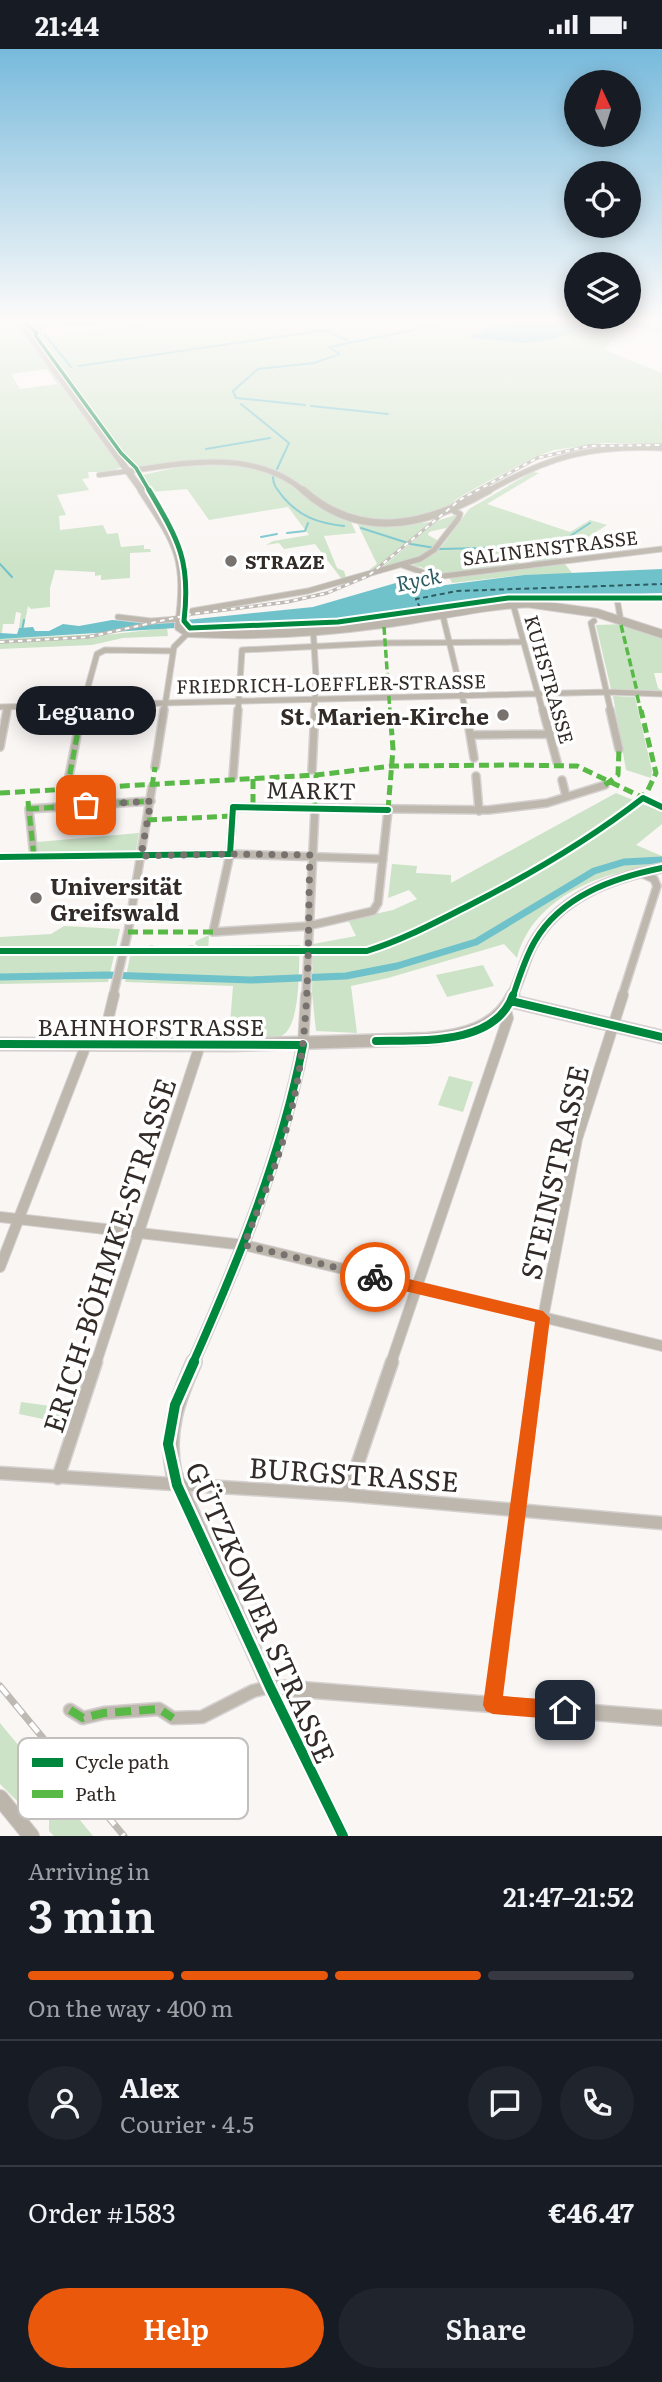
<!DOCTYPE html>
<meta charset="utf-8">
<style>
:root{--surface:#171b24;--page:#20242c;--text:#f1f3f6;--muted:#9ea1a6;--line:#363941;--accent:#ea580c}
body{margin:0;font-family:Literata,serif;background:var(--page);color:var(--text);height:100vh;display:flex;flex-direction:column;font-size:26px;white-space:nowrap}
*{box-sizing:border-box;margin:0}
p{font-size:23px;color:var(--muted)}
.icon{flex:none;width:38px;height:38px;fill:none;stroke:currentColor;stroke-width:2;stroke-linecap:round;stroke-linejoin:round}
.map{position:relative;height:1787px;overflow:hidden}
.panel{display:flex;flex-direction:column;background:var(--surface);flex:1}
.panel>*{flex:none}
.needle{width:46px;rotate:356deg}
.fabs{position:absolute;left:564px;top:21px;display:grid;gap:14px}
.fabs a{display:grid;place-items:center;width:77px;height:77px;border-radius:50%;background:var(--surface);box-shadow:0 4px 18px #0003;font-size:35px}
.pin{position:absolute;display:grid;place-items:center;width:60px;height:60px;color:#fff;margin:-30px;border-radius:14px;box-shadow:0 4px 10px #0006}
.courier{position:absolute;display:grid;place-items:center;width:70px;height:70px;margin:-35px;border:5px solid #ea580c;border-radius:50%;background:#fff;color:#222;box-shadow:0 2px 9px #0007}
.bubble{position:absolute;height:49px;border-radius:24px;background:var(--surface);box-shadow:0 4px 18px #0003;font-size:23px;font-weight:600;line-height:49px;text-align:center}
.overview em{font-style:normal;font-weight:600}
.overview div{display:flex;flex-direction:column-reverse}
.overview{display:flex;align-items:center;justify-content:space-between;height:119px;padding:0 28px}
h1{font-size:46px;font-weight:600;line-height:52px}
.bar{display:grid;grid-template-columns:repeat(4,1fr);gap:10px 7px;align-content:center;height:84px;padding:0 28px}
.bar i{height:9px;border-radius:5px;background:var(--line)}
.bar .on{background:var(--accent)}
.bar p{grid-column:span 4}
.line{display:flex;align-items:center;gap:18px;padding:0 28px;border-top:2px solid var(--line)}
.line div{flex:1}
.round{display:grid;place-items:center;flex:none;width:74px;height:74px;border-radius:37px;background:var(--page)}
.cta{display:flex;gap:14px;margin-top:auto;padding:14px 28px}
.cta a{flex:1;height:80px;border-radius:42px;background:var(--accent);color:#fff;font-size:28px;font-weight:600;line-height:80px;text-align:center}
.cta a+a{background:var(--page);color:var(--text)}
.status{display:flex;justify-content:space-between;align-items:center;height:49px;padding:0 35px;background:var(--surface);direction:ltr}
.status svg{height:19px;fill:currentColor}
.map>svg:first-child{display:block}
</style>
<div class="status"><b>21:44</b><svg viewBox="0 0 49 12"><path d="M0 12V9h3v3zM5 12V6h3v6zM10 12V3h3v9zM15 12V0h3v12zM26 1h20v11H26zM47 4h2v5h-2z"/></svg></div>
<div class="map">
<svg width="662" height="1787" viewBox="0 0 662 1787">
<rect width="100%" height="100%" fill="#faf6f4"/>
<path fill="#cce3c7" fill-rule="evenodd" d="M11,272H16L122,418L109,423H88L89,429L82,430L89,441L57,446L66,466L59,467L60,481L103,476L107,485L118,484L121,498L144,496V500H150L151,503L130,504V529L101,531V526L95,527V523L55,521L50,539V558L31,560L28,557L24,578L19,579L21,564L16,563L14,575H3L2,584H0V279ZM47,320L57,335L20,340L11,325Z
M155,272H656L650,276L662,278V283L623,278L605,301L662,324V395L604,394L554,401L535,408L481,436L458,449L439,466L390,473L347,467L317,451L293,431L266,419L222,412L137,419L122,403L36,286L40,283L53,287Z
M220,416C238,417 258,419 275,427C305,440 313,462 351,473L356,484L324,487L337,519L344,522L347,532L344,533L315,495L284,500L279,494L266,496L273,492L309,486L288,458L209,471L187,440L150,443L142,426L184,417Z
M532,423L539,424L487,455L570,483L590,471L607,476L580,493L582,497L550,500L560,511L534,515C528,508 521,508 515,501L502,502L508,511L528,516L509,517L503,514L496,520L436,526L421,518L412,517L443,496L469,460Z
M455,466L457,467L450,478L429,483L428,486L439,492C424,510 401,514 379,521L437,472Z
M431,473L372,523L370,520L377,515L357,474L392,477Z
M564,514L573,525L524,526L452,534L449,528Z
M626,575L662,590V624H654L658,639L662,642L611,640L596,576Z
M167,579L168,587L123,589L92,596L0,600V594L54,591L0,592V590L99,585L88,588Z
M613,647L635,648L652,722L651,729L626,721Z
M616,744L662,763V775L636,796L662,807V816C605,821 533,847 517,909L504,895L388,929L351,937L357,984L316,982L312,944L313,895L356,887L348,871L393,861L417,850L409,841L388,849L392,815L417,817L416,824L451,826V834Z
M139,784L136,801L128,806L38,805L37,793Z
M64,877L120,880L108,933L0,935V888L51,885Z
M209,886L208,902H215V897L300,896C298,918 302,981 279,988C269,992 241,988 229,988L233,937L125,933L131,902L152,896L163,902L192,896L206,902L195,895L196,892Z
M483,916L494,937L447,948L436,926Z
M449,1027L473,1033L463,1063L438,1056Z
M21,1353L72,1360L67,1375L19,1365Z
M0,1674L42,1725L17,1752L0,1735Z
M49,1733L93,1787H54L49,1782V1761L39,1748Z"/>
<path fill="#70c2ca" d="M552,272L579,276L576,282L554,290L526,294L471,289L472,286L483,283V280L507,273Z
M662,520V544L621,546L516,545L354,568L0,590V584L17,585L19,579L33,578L35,582H49L63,575L79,577L112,571L157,574L313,558L413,529L438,537L524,526Z"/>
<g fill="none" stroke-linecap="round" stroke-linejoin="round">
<path stroke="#70c2ca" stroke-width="2" d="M606,272L662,281
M45,286L71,318
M79,317L325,281L347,291
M241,355L289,394L277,420
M305,356L236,349L233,342L258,320L314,314L340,305L329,298L458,272
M311,357L388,365
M206,400L270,389
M273,428C273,437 278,441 283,448C300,468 318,474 344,477
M361,479L411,495L441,500L555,497L590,474
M287,484L305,482L308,474
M261,488L277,485
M0,515L12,528
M22,581L24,571"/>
<path stroke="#70c2ca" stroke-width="7" d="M0,928L107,926L251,931L346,927L397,917L476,893L594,822L624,813L662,811"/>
<path stroke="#2d5d63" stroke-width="2" stroke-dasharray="5 3.5" stroke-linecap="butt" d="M420,559L416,550L457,542L662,535"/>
<defs>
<path id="minor-far4" d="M46,273L95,274
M99,426L129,422"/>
<path id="minor-far3" d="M402,516L436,528L662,500
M508,549H662
M617,550L620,567
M513,555L543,663
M192,562L308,542L420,510L434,501L458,470L460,465L454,462
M442,563L466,663
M118,568L151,572L179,570
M594,572L591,574L611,663
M313,578L316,628L314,663
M0,658L608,643L662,645
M7,663L8,658
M81,663L97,605L105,601L173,602
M164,663L174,598L188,584
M238,663L242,601L383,594L523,593"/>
<path id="minor-far2" d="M466,661L474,709
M543,661L557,713
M610,661L619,700
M472,686L550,685
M0,698L7,661
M155,718L164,661
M312,721L315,661
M476,727L479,762
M233,728L238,661
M562,731L566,747
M68,732L82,661
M388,761L378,854L373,862L308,877L213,883L230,805L233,758L488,761L547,754L605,736
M0,808L230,805L383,810
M34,808L29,760L151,752
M113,947L128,883L152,738
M306,947L315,759
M622,947L657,837L654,830L639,823"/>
<path id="minor-far1" d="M102,996L114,946
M303,996L306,946
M0,1168L244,1196L662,1297
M0,1218L86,996
M96,1314L200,996
M391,1314L508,969L506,962
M537,1314L543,1269L577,1090L623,946"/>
<path id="minor" d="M0,1424L347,1446L662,1474
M58,1429L96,1313
M347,1446L392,1313
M493,1656L537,1313
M70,1661L83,1669L104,1664L159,1660L173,1669L202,1668L253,1642L270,1638L343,1787"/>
<path id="tertiary-far3" d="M28,284L38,281L47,272
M129,422C188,413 256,400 305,443
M486,443C550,407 589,396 662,399"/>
<path id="tertiary-far2" d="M303,441C361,493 428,476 489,441"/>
<path id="tertiary-far1" d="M193,1314C239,1210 281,1108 303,996"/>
<path id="tertiary" d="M194,1313C177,1351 165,1383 174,1425L270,1638L662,1669"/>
<path id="secondary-far4" d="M19,272L143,443"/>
<path id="secondary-far3" d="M142,441C179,497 188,509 179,578L188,584C253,587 318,584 382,575C432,569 481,556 532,554
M526,554L597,564L662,585"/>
<path id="secondary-far2" d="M512,947C520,931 524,913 532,897C558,848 611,829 662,819"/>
<path id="secondary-far1" d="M511,952L662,988
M0,995L229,996L428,990C463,987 497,979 513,946"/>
<path id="secondary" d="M0,1749L31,1787"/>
</defs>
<use href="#minor-far4" stroke="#d5d1d0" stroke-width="6"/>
<use href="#minor-far3" stroke="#d5d1d0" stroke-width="7"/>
<use href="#minor-far2" stroke="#d5d1d0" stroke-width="10"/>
<use href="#minor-far1" stroke="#d5d1d0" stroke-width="12"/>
<use href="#minor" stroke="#d5d1d0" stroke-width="15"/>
<use href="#tertiary-far3" stroke="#d5d1d0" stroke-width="7"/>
<use href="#tertiary-far2" stroke="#d5d1d0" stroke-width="9"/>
<use href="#tertiary-far1" stroke="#d5d1d0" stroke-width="14"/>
<use href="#tertiary" stroke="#d5d1d0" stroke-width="18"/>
<use href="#secondary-far4" stroke="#d5d1d0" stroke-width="8"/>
<use href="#secondary-far3" stroke="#d5d1d0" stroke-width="10"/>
<use href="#secondary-far2" stroke="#d5d1d0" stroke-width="12"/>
<use href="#secondary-far1" stroke="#d5d1d0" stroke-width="15"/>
<use href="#secondary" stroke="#d5d1d0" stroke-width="18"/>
<use href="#minor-far4" stroke="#bdb7ad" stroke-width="4.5"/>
<use href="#minor-far3" stroke="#bdb7ad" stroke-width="5"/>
<use href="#minor-far2" stroke="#bdb7ad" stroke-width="7"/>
<use href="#minor-far1" stroke="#bdb7ad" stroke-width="10"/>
<use href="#minor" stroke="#bdb7ad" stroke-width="12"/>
<use href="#tertiary-far3" stroke="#bdb7ad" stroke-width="5"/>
<use href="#tertiary-far2" stroke="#bdb7ad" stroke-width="7"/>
<use href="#tertiary-far1" stroke="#bdb7ad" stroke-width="11"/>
<use href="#tertiary" stroke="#bdb7ad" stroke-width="15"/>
<use href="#secondary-far4" stroke="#bcb5ac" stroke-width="6"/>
<use href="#secondary-far3" stroke="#bcb5ac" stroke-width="8"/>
<use href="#secondary-far2" stroke="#bcb5ac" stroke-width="10"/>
<use href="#secondary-far1" stroke="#bcb5ac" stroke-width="12"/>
<use href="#secondary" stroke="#bcb5ac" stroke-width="16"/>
<defs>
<path id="rail-far1" d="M0,593L88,588L192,565L287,553L327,544L368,527L461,450L537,409L589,397L662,396"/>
<path id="rail" d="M0,1637L124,1787"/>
</defs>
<use href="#rail-far1" stroke="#beb9b3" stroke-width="3.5"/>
<use href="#rail" stroke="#beb9b3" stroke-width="7"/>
<use href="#rail-far1" stroke="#fff" stroke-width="2" stroke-dasharray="4.5" stroke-linecap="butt"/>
<use href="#rail" stroke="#fff" stroke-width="4.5" stroke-dasharray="12" stroke-linecap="butt"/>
<path stroke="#58b947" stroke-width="3.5" stroke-dasharray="8 3.5" stroke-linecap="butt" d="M621,576L637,642
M384,578L390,663
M637,646L641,663
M82,663L83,656"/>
<path stroke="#58b947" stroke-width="5" stroke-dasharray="10 5" stroke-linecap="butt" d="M253,730V759
M605,736L618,726L619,700
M152,738L155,718
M67,740L82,661
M0,744L316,726L392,717L511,716L577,717L646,750
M28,752L34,808
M638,752L648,741L656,724L641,661
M315,759L316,726
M29,760L151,752
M388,761L393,700L390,661
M147,771L233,767
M128,883H213"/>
<path stroke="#58b947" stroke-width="8" stroke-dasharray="16 8" stroke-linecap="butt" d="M70,1661L83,1669L104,1664L159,1660L173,1669"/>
<defs>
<path id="cycleway-far4" d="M23,272L37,284L35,286L121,404L136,419L150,443"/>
<path id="cycleway-far3" d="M149,441C179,492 191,512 184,572L190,579L338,573L508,549H662"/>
<path id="cycleway-far2" d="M0,808L230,805L233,758L388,761
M0,902H367C403,891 436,873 470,856C531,825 589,791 643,749L662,758
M513,947C519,929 525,909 535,892C561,847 613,829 662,819"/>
<path id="cycleway-far1" d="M511,952L662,988
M376,992C420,991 495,997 513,946
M0,995L303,996C281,1108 239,1210 193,1314"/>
<path id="cycleway" d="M194,1313L175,1356L168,1395L177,1436L270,1638L343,1787"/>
</defs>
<use href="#cycleway-far4" stroke="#fff" stroke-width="6"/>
<use href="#cycleway-far3" stroke="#fff" stroke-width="9"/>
<use href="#cycleway-far2" stroke="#fff" stroke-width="10"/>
<use href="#cycleway-far1" stroke="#fff" stroke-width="12"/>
<use href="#cycleway" stroke="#fff" stroke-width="15"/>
<use href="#cycleway-far4" stroke="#00873e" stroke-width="3.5"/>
<use href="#cycleway-far3" stroke="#00873e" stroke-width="5"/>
<use href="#cycleway-far2" stroke="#00873e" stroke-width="6"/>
<use href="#cycleway-far1" stroke="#00873e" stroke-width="8"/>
<use href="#cycleway" stroke="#00873e" stroke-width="10"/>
</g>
<linearGradient id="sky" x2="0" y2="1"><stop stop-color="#78badc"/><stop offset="0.52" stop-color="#fdfbfa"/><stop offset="1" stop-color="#fdfbfa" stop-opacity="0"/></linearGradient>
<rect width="662" height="522" fill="url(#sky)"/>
<path fill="#ea580c" d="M375,1222L543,1262L550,1269L503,1647L565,1652L572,1655L575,1661L572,1668L565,1671L493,1665L486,1662L483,1656L535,1273L375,1235L367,1228Z"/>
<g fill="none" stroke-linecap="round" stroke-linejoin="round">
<path stroke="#78726f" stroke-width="7" stroke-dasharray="0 12.6" d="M86,756L151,752L141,807L230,805L310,806C307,893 312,982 290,1066C279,1111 261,1153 244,1196L375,1228"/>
</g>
<g fill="#78726f" stroke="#fff" stroke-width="2.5">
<circle cx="231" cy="512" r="7"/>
<circle cx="503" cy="666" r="7"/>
<circle cx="36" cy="849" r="7"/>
</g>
<g text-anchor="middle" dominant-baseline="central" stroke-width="7" stroke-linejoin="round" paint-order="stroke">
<g font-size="19" fill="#322b27" stroke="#fff">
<text transform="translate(550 498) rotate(-7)">SALINENSTRASSE</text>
<text transform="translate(550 630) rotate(74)">KUHSTRASSE</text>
<text transform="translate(331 634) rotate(-1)">FRIEDRICH-LOEFFLER-STRASSE</text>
</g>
<g font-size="19" font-weight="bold" fill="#322b27" stroke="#fff" text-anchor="start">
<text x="245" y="512">STRAZE</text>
</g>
<g font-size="21" font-style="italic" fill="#2d5d63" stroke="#fff">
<text transform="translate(418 529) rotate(-12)">Ryck</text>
</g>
<g font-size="23" font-weight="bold" fill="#322b27" stroke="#fff" text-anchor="end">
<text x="489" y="666">St. Marien-Kirche</text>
<text x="50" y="836" text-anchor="start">Universität<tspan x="50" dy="26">Greifswald</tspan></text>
</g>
<g font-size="23" fill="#322b27" stroke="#fff">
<text transform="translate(311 740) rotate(1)">MARKT</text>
<text x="151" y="977">BAHNHOFSTRASSE</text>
</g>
<g font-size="28" fill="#322b27" stroke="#fff">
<text transform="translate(553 1123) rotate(-77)">STEINSTRASSE</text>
<text transform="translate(108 1206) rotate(-72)">ERICH-BÖHMKE-STRASSE</text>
<text transform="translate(354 1424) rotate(4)">BURGSTRASSE</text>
<text transform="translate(262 1563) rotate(66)">GÜTZKOWER STRASSE</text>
</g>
</g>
<rect x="18" y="1689" width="230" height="81" rx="10" fill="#fff" stroke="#c2bfbe" stroke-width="2"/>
<rect x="32" y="1709" width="31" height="9" fill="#00873e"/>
<rect x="32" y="1741" width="31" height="8" fill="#58b947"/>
<g font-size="19" fill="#322b27">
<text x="75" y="1720">Cycle path</text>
<text x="75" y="1752">Path</text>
</g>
</svg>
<div class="fabs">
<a><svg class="needle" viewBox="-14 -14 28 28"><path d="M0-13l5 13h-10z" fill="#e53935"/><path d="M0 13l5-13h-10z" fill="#9ea1a6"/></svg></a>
<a><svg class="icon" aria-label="locate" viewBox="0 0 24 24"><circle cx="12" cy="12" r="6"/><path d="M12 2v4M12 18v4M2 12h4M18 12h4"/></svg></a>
<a><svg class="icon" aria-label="layers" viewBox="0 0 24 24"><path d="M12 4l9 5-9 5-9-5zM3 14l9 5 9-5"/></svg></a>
</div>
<div class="pin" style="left:86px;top:756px;background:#ea580c"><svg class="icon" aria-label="bag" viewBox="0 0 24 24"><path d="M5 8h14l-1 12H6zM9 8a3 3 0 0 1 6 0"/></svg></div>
<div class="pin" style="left:565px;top:1661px;background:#1f2937"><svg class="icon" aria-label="home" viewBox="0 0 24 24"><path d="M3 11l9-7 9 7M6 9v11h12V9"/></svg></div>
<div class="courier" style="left:375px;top:1228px"><svg class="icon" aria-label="bike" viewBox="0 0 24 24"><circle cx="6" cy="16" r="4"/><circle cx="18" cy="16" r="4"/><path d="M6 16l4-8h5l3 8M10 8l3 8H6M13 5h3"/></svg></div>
<div class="bubble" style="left:16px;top:637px;width:140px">Leguano</div>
</div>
<section class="panel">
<div class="overview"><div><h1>3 min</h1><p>Arriving in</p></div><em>21:47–21:52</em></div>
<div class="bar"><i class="on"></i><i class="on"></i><i class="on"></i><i></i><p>On the way · 400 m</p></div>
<div class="line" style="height:126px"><a class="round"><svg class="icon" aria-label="person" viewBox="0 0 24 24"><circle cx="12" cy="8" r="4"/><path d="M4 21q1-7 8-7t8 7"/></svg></a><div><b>Alex</b><p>Courier · 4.5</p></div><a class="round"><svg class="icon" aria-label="chat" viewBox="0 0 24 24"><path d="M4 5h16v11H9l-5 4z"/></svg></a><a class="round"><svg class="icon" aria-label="phone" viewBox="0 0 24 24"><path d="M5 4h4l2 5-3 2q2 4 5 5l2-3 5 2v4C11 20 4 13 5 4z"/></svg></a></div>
<div class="line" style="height:91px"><div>Order #1583</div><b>€46.47</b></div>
<div class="cta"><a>Help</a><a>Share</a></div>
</section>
